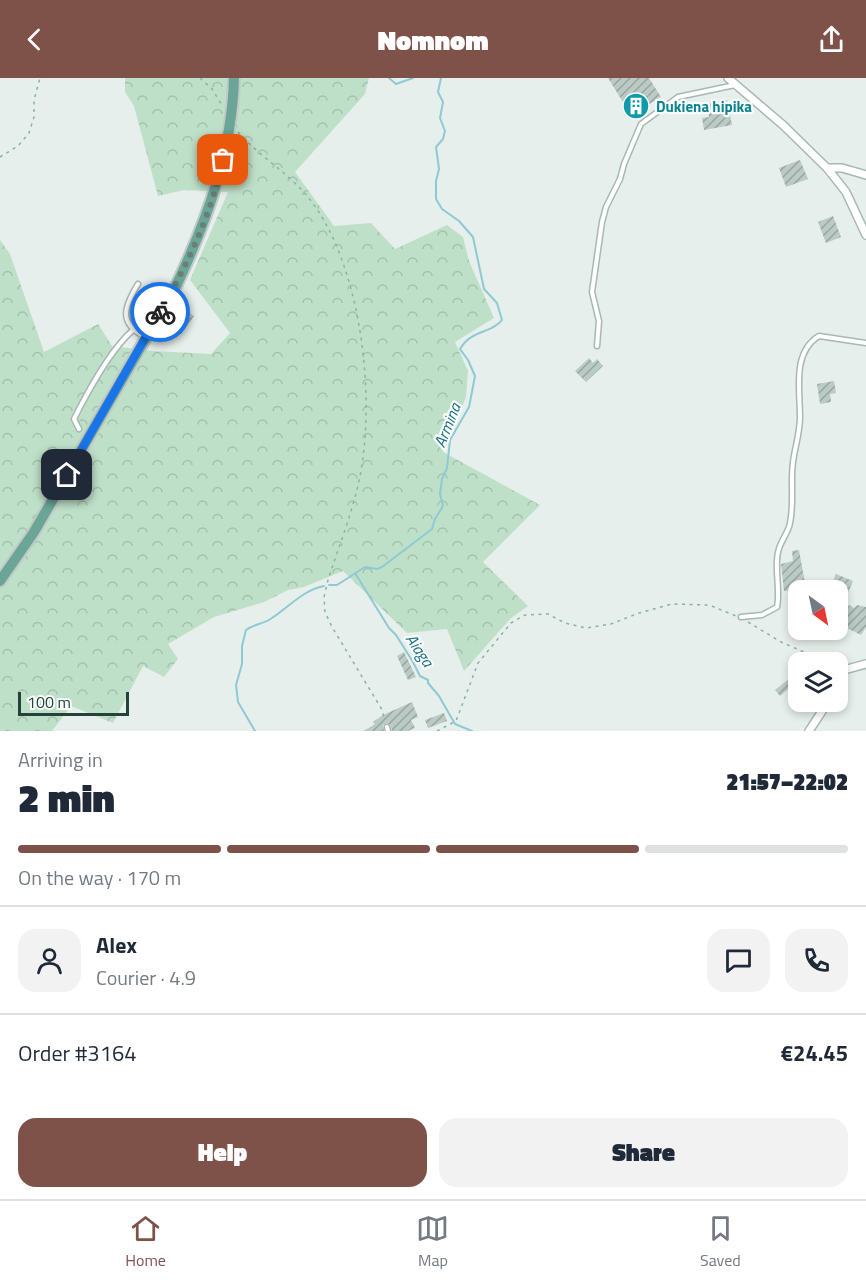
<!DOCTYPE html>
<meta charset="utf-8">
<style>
:root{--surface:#fff;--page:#f2f2f3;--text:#1f2937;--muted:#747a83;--line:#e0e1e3;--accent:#7f5249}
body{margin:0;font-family:"Titillium Web",sans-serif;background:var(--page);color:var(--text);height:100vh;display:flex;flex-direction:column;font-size:22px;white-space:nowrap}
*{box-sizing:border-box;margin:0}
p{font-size:20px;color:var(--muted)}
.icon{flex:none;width:33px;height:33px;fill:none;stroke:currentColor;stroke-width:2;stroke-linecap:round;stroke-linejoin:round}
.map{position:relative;height:653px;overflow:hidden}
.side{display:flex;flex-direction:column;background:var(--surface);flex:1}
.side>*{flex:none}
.needle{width:39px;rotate:147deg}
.fabs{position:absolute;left:788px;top:502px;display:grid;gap:12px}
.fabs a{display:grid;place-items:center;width:60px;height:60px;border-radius:12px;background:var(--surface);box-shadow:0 3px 9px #0003;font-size:30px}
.scale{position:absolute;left:18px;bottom:15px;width:111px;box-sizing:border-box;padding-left:6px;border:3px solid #24423a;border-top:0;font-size:16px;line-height:21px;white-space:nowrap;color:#24423a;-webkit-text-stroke:4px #f7fbf9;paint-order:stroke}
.pin{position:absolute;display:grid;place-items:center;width:51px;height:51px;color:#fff;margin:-26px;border-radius:12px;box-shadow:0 3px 9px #0006}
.courier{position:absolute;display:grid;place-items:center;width:60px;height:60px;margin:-30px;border:4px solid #1a73e8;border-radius:50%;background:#fff;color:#222;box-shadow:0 2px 8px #0007}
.head em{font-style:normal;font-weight:800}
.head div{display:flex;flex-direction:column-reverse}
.head{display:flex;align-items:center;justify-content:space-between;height:102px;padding:0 18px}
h1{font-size:39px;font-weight:800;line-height:45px}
.bar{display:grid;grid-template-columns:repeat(4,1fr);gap:9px 6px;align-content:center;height:72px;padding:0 18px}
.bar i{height:8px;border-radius:4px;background:var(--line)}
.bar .on{background:var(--accent)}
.bar p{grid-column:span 4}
.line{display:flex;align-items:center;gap:15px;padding:0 18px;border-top:2px solid var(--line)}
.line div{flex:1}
.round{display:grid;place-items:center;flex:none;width:63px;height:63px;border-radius:18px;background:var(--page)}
.button{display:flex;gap:12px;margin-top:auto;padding:12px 18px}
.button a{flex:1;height:69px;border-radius:18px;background:var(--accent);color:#fff;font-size:24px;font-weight:800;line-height:69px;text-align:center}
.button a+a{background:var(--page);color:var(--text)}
header{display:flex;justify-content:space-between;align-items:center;height:78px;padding:0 18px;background:var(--accent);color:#fff;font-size:27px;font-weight:800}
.tab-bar{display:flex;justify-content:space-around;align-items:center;height:84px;border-top:2px solid var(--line);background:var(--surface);font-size:16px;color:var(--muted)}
.tab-bar a{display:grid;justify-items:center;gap:3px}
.tab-bar .on{color:var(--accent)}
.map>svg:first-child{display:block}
</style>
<header><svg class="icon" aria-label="back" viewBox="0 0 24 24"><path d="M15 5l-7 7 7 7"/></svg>Nomnom<svg class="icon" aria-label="share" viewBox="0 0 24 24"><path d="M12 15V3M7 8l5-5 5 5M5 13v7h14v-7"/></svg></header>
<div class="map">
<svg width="866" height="653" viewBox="0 0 866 653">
<defs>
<pattern id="forest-crowns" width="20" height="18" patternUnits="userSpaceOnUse" patternTransform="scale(1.5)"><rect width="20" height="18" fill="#bfe0c8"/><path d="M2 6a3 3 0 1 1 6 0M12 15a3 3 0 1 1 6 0" fill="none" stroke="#a4c1ad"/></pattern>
<pattern id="building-hatch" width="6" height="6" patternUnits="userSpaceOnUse" patternTransform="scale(1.5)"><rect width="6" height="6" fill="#bbcac4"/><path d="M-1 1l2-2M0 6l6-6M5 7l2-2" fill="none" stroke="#98a6a0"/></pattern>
</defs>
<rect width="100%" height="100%" fill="#e6efeb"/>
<path fill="url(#forest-crowns)" d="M125,0H369L365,16L295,94L334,148L371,145L395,171L447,147L463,159L469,183L494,240L455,264L468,293L466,319L443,374L540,427L483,484L528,528L510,541L464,593L447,551L407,555L343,493L304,509L288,512L264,524L214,539L168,566L178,581L164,599L143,588L113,645L71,628L52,653H0V162L10,176L44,274L98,246L112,268L153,273L211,276L230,255L190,202L228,114L184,112L158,118L134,28L125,14Z"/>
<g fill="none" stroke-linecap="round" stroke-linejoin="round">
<path stroke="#8ec9d4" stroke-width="2" d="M389,0L396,6L413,0
M355,495L389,550L396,557L413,584L420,598L428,602V605L439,618L455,646L472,653
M329,507H337L365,489L377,491L382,489L432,451L435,441L443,428L440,416L442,401L447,390L450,362L469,329L475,298L468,282L460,271C472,251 491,256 502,242L497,225L484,211L473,159L459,143L442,131L436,121V103L439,91L436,69L443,61L445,53L440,40L443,24L438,14L441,0
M255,653L238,624L236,607L242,586V568L246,552C254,546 264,546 272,540C289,529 303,512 324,508"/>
</g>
<path fill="url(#building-hatch)" d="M608,0H649L661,19L631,37Z
M727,22L732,47L704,52L702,40L709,39L707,26Z
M800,82L808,101L786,109L779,90Z
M833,138L841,159L826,165L818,144Z
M152,204L163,211L148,234L134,222L140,212L143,214Z
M180,221L187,226L184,231L194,238L181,256L164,243Z
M589,280L593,285L597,281L603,288L586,304L575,293Z
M834,303L836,315L830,316L831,324L820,326L817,306Z
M799,472L805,505L792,507L793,512L784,513L781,486L793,483L792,473Z
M836,496L853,503L847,517L830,510Z
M849,527L854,530L857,527L866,529V549L861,557L839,546Z
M404,574L416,599L408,602L397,578Z
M795,596L798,603L780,618L775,612Z
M412,624L418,639L411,642L415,650L408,653H392L390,647L387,645L383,647L384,653H364L375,646L373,644L383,637Z
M444,635L447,643L428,650L425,642Z"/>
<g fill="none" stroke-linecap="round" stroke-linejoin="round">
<defs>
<path id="lane" d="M138,206C124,229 118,245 145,259
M597,268L599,243L592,214L602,144L606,129L620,101L624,86L641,46L678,19L735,7
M79,351L74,341C88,313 110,272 133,252
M741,539L762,537L777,529C780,515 776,498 777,483C777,468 784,462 789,449C795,428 790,405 793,384C795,369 800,354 800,339C800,312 792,274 819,258L866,265
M387,649L388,653"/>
<path id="street" d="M728,0L783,47L827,90L846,114L866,157
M827,90H842L866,97
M837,602L840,593L866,586
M809,653L828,624"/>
<path id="primary" d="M0,503L34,454L177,206C208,140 232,73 234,0"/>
</defs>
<use href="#lane" stroke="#a8b8b2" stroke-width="7"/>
<use href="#street" stroke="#a8b8b2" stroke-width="10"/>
<use href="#primary" stroke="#c2cac8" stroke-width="14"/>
<path stroke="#86b3a5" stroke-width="1.5" stroke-dasharray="3 4.5" stroke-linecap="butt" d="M200,0L212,11L223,29
M238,54C259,78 287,94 308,119C361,184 376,317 360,398C353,433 339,468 328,502L324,519L325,534L332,549L381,630L385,642
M0,79L18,68L29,55L34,39V22L40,0
M748,544L781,564L829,585
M437,653L456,643L478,585L511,545L525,537L548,536L565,545L586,550L611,546L639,535L672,526L709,527L736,538"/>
<use href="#lane" stroke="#fff" stroke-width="4"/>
<use href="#street" stroke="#fff" stroke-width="7"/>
<use href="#primary" stroke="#6aa596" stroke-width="10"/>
</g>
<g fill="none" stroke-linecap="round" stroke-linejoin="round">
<path stroke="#687f78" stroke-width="6" stroke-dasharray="0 10.8" d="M160,234C188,186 211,136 223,82"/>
<path stroke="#1a73e8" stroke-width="8" d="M67,397L160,234"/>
</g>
<defs>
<symbol id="building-disc" viewBox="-11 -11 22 22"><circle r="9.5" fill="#0f9aa8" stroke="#f7fbf9"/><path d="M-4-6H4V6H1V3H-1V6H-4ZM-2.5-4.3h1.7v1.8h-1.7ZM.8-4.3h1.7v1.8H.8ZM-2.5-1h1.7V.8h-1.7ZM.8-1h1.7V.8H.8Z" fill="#fff"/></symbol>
</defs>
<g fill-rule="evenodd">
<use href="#building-disc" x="621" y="13" width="30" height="30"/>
</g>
<g text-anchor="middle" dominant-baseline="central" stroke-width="4.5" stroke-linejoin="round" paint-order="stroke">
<g font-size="15" font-weight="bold" fill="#0d838f" stroke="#f7fbf9" text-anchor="start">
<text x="656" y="28">Dukiena hipika</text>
</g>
<g font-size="16" font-style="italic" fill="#1c6f80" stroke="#f7fbf9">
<text transform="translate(447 347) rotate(-68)">Armina</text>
<text transform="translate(420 572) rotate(56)">Aiaga</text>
</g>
</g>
</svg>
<div class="fabs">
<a><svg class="needle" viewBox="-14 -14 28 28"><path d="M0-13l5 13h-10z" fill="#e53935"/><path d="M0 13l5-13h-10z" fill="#747a83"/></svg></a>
<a><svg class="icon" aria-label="layers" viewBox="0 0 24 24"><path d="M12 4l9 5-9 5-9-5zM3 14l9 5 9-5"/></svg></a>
</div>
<div class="scale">100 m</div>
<div class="pin" style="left:223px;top:82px;background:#ea580c"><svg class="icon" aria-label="bag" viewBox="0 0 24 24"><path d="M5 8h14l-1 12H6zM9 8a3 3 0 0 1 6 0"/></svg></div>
<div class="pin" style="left:67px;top:397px;background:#1f2937"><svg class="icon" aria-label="home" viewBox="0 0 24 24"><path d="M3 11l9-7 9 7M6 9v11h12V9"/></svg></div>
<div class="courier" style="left:160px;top:234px"><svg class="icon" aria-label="bike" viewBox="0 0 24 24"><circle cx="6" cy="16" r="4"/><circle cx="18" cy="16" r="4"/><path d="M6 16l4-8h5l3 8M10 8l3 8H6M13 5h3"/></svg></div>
</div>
<section class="side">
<div class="head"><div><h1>2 min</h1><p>Arriving in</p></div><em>21:57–22:02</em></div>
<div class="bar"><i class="on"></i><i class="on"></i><i class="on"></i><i></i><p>On the way · 170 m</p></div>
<div class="line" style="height:108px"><a class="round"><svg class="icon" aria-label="person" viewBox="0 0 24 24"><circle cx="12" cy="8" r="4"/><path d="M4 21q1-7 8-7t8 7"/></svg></a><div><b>Alex</b><p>Courier · 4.9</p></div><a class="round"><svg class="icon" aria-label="chat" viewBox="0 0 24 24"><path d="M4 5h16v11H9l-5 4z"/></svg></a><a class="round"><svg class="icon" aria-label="phone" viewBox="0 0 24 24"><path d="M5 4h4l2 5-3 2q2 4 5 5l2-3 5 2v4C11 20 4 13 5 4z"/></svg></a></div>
<div class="line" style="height:78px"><div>Order #3164</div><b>€24.45</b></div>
<div class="button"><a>Help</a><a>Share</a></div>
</section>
<nav class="tab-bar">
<a class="on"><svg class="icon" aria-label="home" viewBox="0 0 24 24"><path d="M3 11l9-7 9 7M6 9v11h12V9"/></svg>Home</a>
<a><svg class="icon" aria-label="map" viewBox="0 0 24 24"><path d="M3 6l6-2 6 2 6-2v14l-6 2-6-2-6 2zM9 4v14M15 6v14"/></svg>Map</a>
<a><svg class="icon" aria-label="saved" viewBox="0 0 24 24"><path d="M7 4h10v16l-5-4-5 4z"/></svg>Saved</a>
</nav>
